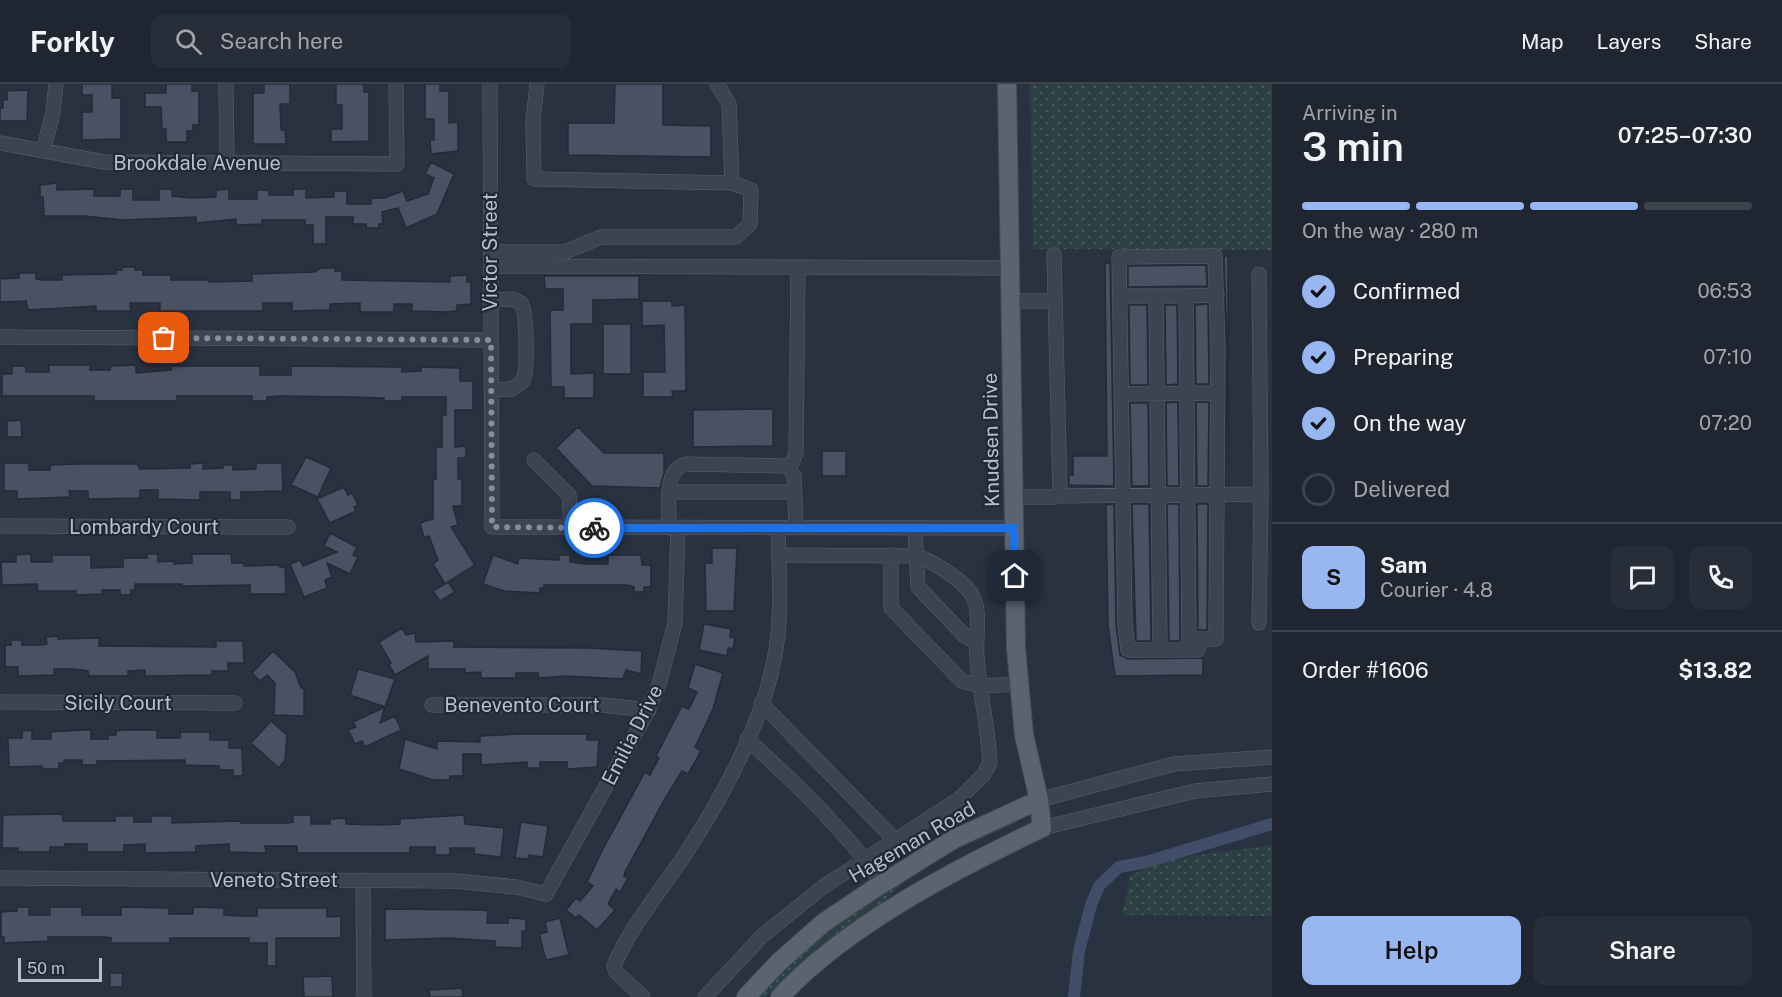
<!DOCTYPE html>
<meta charset="utf-8">
<style>
:root{--surface:#1f2631;--page:#272e39;--text:#f1f3f6;--muted:#a1a5ab;--line:#3c434d;--accent:#98b7f2}
body{margin:0;font-family:"Public Sans",sans-serif;background:var(--page);color:var(--text);height:100vh;display:flex;flex-direction:column;font-size:22px;white-space:nowrap}
*{box-sizing:border-box;margin:0}
p{font-size:20px;color:var(--muted)}
.icon{flex:none;width:33px;height:33px;fill:none;stroke:currentColor;stroke-width:2;stroke-linecap:round;stroke-linejoin:round}
.map{position:relative;flex:1;overflow:hidden}
.drawer{display:flex;flex-direction:column;background:var(--surface);width:510px}
.drawer>*{flex:none}
.scale{position:absolute;left:18px;bottom:15px;width:84px;box-sizing:border-box;padding-left:6px;border:3px solid #babfcb;border-top:0;font-size:16px;line-height:21px;white-space:nowrap;color:#babfcb;-webkit-text-stroke:4px #212936;paint-order:stroke}
.pin{position:absolute;display:grid;place-items:center;width:51px;height:51px;color:#fff;margin:-26px;border-radius:12px;box-shadow:0 3px 9px #0006}
.courier{position:absolute;display:grid;place-items:center;width:60px;height:60px;margin:-30px;border:4px solid #1a73e8;border-radius:50%;background:#fff;color:#222;box-shadow:0 2px 8px #0007}
.headline em{font-style:normal;font-weight:600}
.headline div{display:flex;flex-direction:column-reverse}
.headline{display:flex;align-items:center;justify-content:space-between;height:102px;padding:0 30px}
h1{font-size:39px;font-weight:600;line-height:45px}
.bar{display:grid;grid-template-columns:repeat(4,1fr);gap:9px 6px;align-content:center;height:72px;padding:0 30px}
.bar i{height:8px;border-radius:4px;background:var(--line)}
.bar .current{background:var(--accent)}
.bar p{grid-column:span 4}
.line{display:flex;align-items:center;gap:15px;padding:0 30px;border-top:2px solid var(--line)}
.line div{flex:1}
.round{display:grid;place-items:center;flex:none;width:63px;height:63px;border-radius:12px;background:var(--page)}
ol{padding:0 30px;list-style:none}
li{display:flex;align-items:center;gap:18px;height:66px}
li p{margin-inline-start:auto}
li .icon{padding:6px;border-radius:50%;background:var(--accent);color:#111;stroke-width:4}
li:last-child{color:var(--muted)}
li i{width:33px;height:33px;border:3px solid var(--line);border-radius:50%}
.primary-button{display:flex;gap:12px;margin-top:auto;padding:12px 30px}
.primary-button a{flex:1;height:69px;border-radius:12px;background:var(--accent);color:#111;font-size:24px;font-weight:600;line-height:69px;text-align:center}
.primary-button a+a{background:var(--page);color:var(--text)}
header{display:flex;align-items:center;gap:36px;box-sizing:border-box;height:84px;padding:0 30px;background:var(--surface);border-bottom:2px solid var(--line)}
header strong{font-size:28px}
nav{display:flex;gap:33px;margin-inline-start:auto;font-size:21px}
.search{width:420px;height:54px;background:var(--page);display:flex;align-items:center;gap:15px;box-sizing:border-box;padding:0 21px;border-radius:12px;color:var(--muted);font-size:22px}
main{display:flex;flex:1;min-height:0}
.map>svg:first-child{display:block}
</style>
<header>
<strong>Forkly</strong>
<div class="search"><svg class="icon" aria-label="search" viewBox="0 0 24 24"><circle cx="10" cy="10" r="6"/><path d="M15 15l6 6"/></svg>Search here</div>
<nav><a>Map</a><a>Layers</a><a>Share</a></nav>
</header>
<main>
<div class="map">
<svg width="1272" height="913" viewBox="0 0 1272 913">
<defs>
<pattern id="grass-dots" width="8" height="8" patternUnits="userSpaceOnUse" patternTransform="scale(1.5)"><rect width="8" height="8" fill="#2c4043"/><path d="M2 2h.1M6 6h.1" fill="none" stroke="#485a5d" stroke-width="1.8" stroke-linecap="round"/></pattern>
</defs>
<rect width="100%" height="100%" fill="#293241"/>
<path fill="url(#grass-dots)" d="M1030,0H1272V166L1033,165Z
M1014,737L1016,739L953,767L913,790L878,823L835,853L765,913H755C828,836 917,778 1014,737Z
M1272,761V832L1122,831L1130,792L1163,776Z"/>
<g fill="none" stroke-linecap="round" stroke-linejoin="round">
<path stroke="#404e69" stroke-width="12" d="M1074,913L1079,867L1091,821L1099,802L1119,783L1146,778L1272,740"/>
</g>
<path fill="#485262" stroke="#232b38" stroke-width="1.5" d="M82,0H112V14H121V55L82,56V28H92V11H82Z
M166,0H192V7H199V41H193V47H187V58H166V45H162L161,23H145V9H166Z
M264,0H290V20H280L281,46H285L286,60H253V9H264Z
M336,0H361L364,1V8H369V57L331,58V45H342V21H336Z
M425,0H440V7H449V39L458,38V67L431,70L430,56H434V35H425Z
M615,0H663V41L711,42V73L568,71V39H614Z
M28,6L27,37H0V24H3V16H7V7Z
M431,78L454,90L437,130L406,144L398,124L382,128L383,140H379V144H366V140H353V133H326V160H313V141H305V136H262V140L236,141V135L196,139V133L122,136L85,132H44L43,113H40V101L57,99V106L94,105V112H120V105H133V116H159V105H172V112L190,114L216,113V106L229,105V115H257V106H269V111H293V105H306V114L334,113V107H347V120H371V114H384L403,107L407,117L428,110L434,94L425,90Z
M1224,172H1228V401H1226L1227,263Z
M1105,179H1110L1114,402L1069,401V391H1073V372H1107Z
M1206,181L1207,202L1128,203V182Z
M122,183H135V186H143V191H171V196H209V198L252,197V190L314,188L321,184H335V187H342V196L450,198V192L467,191V198H471V220L457,221V227L446,228L412,227V220H394V228H360V219L330,220V226L292,227V219H263V227H160V219H130L131,227H96V222L28,226L26,217L0,218V195L19,194V189H36V195L41,196H62V191L116,190V186H122Z
M544,192H639V215L593,216V240H571V290L594,289V314H564V303H551L550,226H563V205H545Z
M642,217H672V222L685,221L686,307H672L673,313H643V288H665L664,241L642,242Z
M1208,220L1209,300H1196L1195,221Z
M1129,221H1147L1148,301H1130Z
M1165,221H1177L1178,300L1166,301Z
M603,240H631V290H603Z
M49,281H90V286H110V282L136,281V289L171,286V282H260V291H291V282L398,283H402V288L421,287V283L460,284V297H473V326H455V363L466,362V374H458V395H462V422H453L458,441L451,443L475,481L445,500L433,480L438,476L429,452L424,454L420,439L433,435V395H436V363H442V331H446V313H402V317H384V314L353,313L279,312L267,313V317H252V312H177V317H94V312H2V290H12V282H26V288H49Z
M1178,318L1179,402H1167L1166,319Z
M1196,318H1209L1208,402H1197Z
M1130,319H1148L1149,402H1132Z
M773,325V362L693,363V326Z
M21,336L22,353H7V337Z
M578,343L604,369H664V389L660,404L592,402L556,364Z
M822,367H846V392H822Z
M306,373L331,384L318,413L291,401Z
M4,379H29V386H50V381L78,380H137L140,385L190,384V380L203,379V385L223,384V381H233V386L256,385V379H282L283,407L241,408V416H230V408H200V416L158,415V406H140V414L88,415V407H69L70,413L17,415V407H4Z
M344,403L348,411L352,409L358,421L354,423L356,427L330,439L317,415Z
M1114,420L1116,541L1120,571L1128,575L1203,574V591L1115,592L1108,541L1106,421Z
M1132,420H1149L1151,557H1136Z
M1167,420H1179L1180,557H1169Z
M1197,420H1208L1207,546H1198Z
M330,449L357,463L353,471L358,473L350,490L327,479L332,493L325,496L327,504L304,513L290,480L300,476L303,482L337,468L324,462Z
M712,464H737L734,527H706L705,479H712Z
M31,470V478H52V471H91V484L123,483V474H147V470H158V478L174,477V480L192,479V470H231L232,479H244V482L280,481V484L285,482L286,510H250V501L182,502V500H135V506H131V511H120V506H102V510L76,511V507H38L37,500L2,501L1,478H16V471Z
M493,471L518,480V474L559,476V471H570V478L586,480H608V471H641L642,481H651V503H644V508H634V503L627,501H544V504H540V509L504,507L483,500Z
M448,498L455,508L440,517L433,507Z
M704,540L731,545L730,553L735,554L733,565L728,564L727,572L699,566Z
M402,544L406,551L415,549L416,558L454,557V563L588,564L642,567L641,590L626,586L623,595L566,592L539,594L538,589H516V594H481V588L465,589V585H428V572L395,591L389,581L391,579L379,558Z
M58,552V555L99,554V562L216,563V557H243L244,579H228V587H212V591L145,592V586L128,587V592H89L88,587L74,585H54V591L18,592V583H5V561H11V556H22V561H42L47,560L46,553Z
M273,567L295,588L301,604H304V632L274,631L275,599L267,591L260,597L252,589Z
M695,580L723,589L713,625L695,663L701,667L688,690L682,687L666,713L625,788L624,792L628,794L620,808L616,805L608,820L615,826L597,846L579,831L576,834L566,826L576,814L580,817L593,802L587,798L604,763L645,688L650,691L659,674L656,672L682,622L689,625L697,608L688,604Z
M358,585L395,595L385,623L350,611Z
M385,623L380,639L395,632L401,646L365,663L362,657L355,660L348,646L356,643L353,638Z
M271,637L287,651L285,676L279,684L251,659Z
M32,646V655H51V648L80,646H91V655H108V651H116V647L124,646H157V654H180V648H210V656H229V664H242L243,692H233V686H219V682L185,681V676L97,677V681H82V676H64V679H59V685H42V682L9,683L8,654H22V647Z
M518,650H587V656H599L597,683L567,685V678H540V684H527V678L481,681V670H463V692H450V696H433L399,685L405,655L437,665V657L480,658V652Z
M62,730L63,737H115V732H134V738H151V732H172V739L241,737V739H287L293,738V731H311V740H330V735L346,734V740L377,741L400,740V735L464,731L465,740L504,744L501,773L474,770V764H450V771H435V763H410V769H297V762H265L266,769L229,768V760L196,762V768L145,769V760L124,761V768H87V760H65V763H50V768H18V764H2L3,731Z
M521,738L548,742L543,773L529,771L528,775L515,774Z
M17,823H29V831H50V823H82V831H121V823L169,824V830H193V823L224,824V831L240,832H257V824H327V833L341,832V854H276V882H267V859H249V854H170V859H111V854L105,853H48V857L4,859V853H1V828L17,827Z
M385,825L482,826L488,827L487,839H508V834L526,835V847H522V864L495,863V857L450,854L385,856Z
M560,834L569,871L546,876L539,850L547,848L545,838Z
M110,889H123L122,903H110Z
M332,892L333,913H304L303,893Z
M462,904L463,913H430L429,906Z"/>
<g fill="none" stroke-linecap="round" stroke-linejoin="round">
<defs>
<path id="minor" d="M226,0L227,79
M490,0L492,443L1014,444
M537,0L533,37L534,95L732,99L729,20L717,0
M0,59L104,78L397,80L396,0
M43,67L53,29L56,0
M491,168H565L601,153H736L750,140L751,106L732,99
M1215,172L1218,263L1216,555H1199L1198,566H1128L1125,541L1119,173Z
M491,182L1011,184
M1259,190L1261,410
M1120,212H1156
M1186,212L1217,211
M491,216L513,215L521,219C527,230 528,285 523,297L512,305L491,306
M1012,217H1055
M0,253L491,256
M1121,310L1218,309
M534,376L569,411L571,444
M790,384L796,369L798,184
M670,408H795
M1058,412L1261,410L1259,539
M1014,413H1055L1060,409L1054,171
M0,442L288,443
M669,444C670,425 662,386 686,380L788,382L794,392L796,444
M915,444L918,503L964,551L977,559
M891,471V524L962,597L981,602L1019,600
M1160,566L1156,212H1186L1189,566
M0,618L235,619
M761,619L894,755
M432,621H603L649,626
M747,655C795,699 845,746 882,799
M1039,716L1174,680L1272,673
M1042,744L1195,707L1272,700
M0,794L455,797L516,803L546,810L645,632L659,601L675,539L678,444
M363,796L364,913
M643,913L616,888L614,882C630,842 665,802 688,766C724,710 761,643 774,576C783,534 779,487 778,444
M705,913L761,853L824,802L959,715L984,690L990,679C988,644 980,609 977,574C975,556 981,532 974,515C967,498 933,477 916,472L779,471"/>
<path id="major" d="M746,913L779,878L823,839L872,806L954,755L1039,716
M780,913C845,842 956,785 1042,744L1039,716L1024,651L1016,564L1007,0"/>
</defs>
<use href="#minor" stroke="#5b626e" stroke-width="15"/>
<use href="#major" stroke="#464d5a" stroke-width="20"/>
<use href="#minor" stroke="#3d4451" stroke-width="14"/>
<use href="#major" stroke="#5b6370" stroke-width="18"/>
</g>
<g fill="none" stroke-linecap="round" stroke-linejoin="round">
<path stroke="#878e9b" stroke-width="6" stroke-dasharray="0 10.8" d="M164,254L491,256L492,443L594,444"/>
<path stroke="#1a73e8" stroke-width="8" d="M594,444H1014L1015,492"/>
</g>
<g text-anchor="middle" dominant-baseline="central" stroke-width="4.5" stroke-linejoin="round" paint-order="stroke">
<g font-size="20" fill="#babfcb" stroke="#212936">
<text x="197" y="79">Brookdale Avenue</text>
<text transform="translate(490 168) rotate(-90)">Victor Street</text>
<text transform="translate(991 356) rotate(-91)">Knudsen Drive</text>
<text x="144" y="443">Lombardy Court</text>
<text x="118" y="619">Sicily Court</text>
<text x="522" y="621">Benevento Court</text>
<text transform="translate(632 651) rotate(-63)">Emilia Drive</text>
<text transform="translate(912 758) rotate(-30)">Hageman Road</text>
<text x="274" y="796">Veneto Street</text>
</g>
</g>
</svg>
<div class="scale">50 m</div>
<div class="pin" style="left:164px;top:254px;background:#ea580c"><svg class="icon" aria-label="bag" viewBox="0 0 24 24"><path d="M5 8h14l-1 12H6zM9 8a3 3 0 0 1 6 0"/></svg></div>
<div class="pin" style="left:1015px;top:492px;background:#1f2937"><svg class="icon" aria-label="home" viewBox="0 0 24 24"><path d="M3 11l9-7 9 7M6 9v11h12V9"/></svg></div>
<div class="courier" style="left:594px;top:444px"><svg class="icon" aria-label="bike" viewBox="0 0 24 24"><circle cx="6" cy="16" r="4"/><circle cx="18" cy="16" r="4"/><path d="M6 16l4-8h5l3 8M10 8l3 8H6M13 5h3"/></svg></div>
</div>
<section class="drawer">
<div class="headline"><div><h1>3 min</h1><p>Arriving in</p></div><em>07:25–07:30</em></div>
<div class="bar"><i class="current"></i><i class="current"></i><i class="current"></i><i></i><p>On the way · 280 m</p></div>
<ol>
<li><svg class="icon" aria-label="check" viewBox="0 0 24 24"><path d="M5 12l5 5 9-10"/></svg>Confirmed<p>06:53</p></li>
<li><svg class="icon" aria-label="check" viewBox="0 0 24 24"><path d="M5 12l5 5 9-10"/></svg>Preparing<p>07:10</p></li>
<li><svg class="icon" aria-label="check" viewBox="0 0 24 24"><path d="M5 12l5 5 9-10"/></svg>On the way<p>07:20</p></li>
<li><i></i>Delivered</li>
</ol>
<div class="line" style="height:108px"><b class="round" style="background:var(--accent);color:#111">S</b><div><b>Sam</b><p>Courier · 4.8</p></div><a class="round"><svg class="icon" aria-label="chat" viewBox="0 0 24 24"><path d="M4 5h16v11H9l-5 4z"/></svg></a><a class="round"><svg class="icon" aria-label="phone" viewBox="0 0 24 24"><path d="M5 4h4l2 5-3 2q2 4 5 5l2-3 5 2v4C11 20 4 13 5 4z"/></svg></a></div>
<div class="line" style="height:78px"><div>Order #1606</div><b>$13.82</b></div>
<div class="primary-button"><a>Help</a><a>Share</a></div>
</section>
</main>
